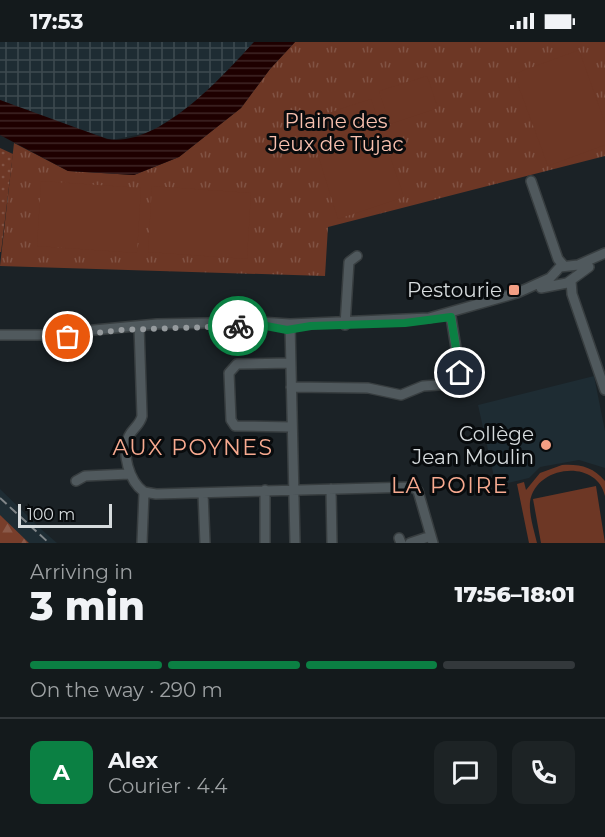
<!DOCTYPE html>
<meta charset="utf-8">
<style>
:root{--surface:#141a1c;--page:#1d2325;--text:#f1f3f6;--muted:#9da1a3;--line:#33383b;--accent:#0b8043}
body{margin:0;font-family:Montserrat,sans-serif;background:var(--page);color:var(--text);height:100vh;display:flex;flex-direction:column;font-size:22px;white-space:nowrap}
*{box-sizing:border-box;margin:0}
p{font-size:20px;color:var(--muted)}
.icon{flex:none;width:33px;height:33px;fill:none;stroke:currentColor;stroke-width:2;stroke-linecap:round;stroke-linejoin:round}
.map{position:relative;height:501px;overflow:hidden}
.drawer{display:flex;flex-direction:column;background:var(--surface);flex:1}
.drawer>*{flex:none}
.scale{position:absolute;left:18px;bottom:15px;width:94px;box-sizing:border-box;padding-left:6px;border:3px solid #d6dbdd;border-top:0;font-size:16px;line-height:21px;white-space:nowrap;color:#d6dbdd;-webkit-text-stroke:4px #080b0d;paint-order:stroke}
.pin{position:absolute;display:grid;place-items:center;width:51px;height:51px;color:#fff;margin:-26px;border:3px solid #fff;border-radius:50%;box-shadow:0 2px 6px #0007}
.courier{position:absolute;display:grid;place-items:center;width:60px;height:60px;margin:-30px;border:4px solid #0b8043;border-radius:50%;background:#fff;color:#222;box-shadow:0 2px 8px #0007}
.headline em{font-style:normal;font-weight:800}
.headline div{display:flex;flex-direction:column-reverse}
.headline{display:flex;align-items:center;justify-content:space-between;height:102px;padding:0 30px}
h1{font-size:39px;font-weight:800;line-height:45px}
.bar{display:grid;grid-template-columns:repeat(4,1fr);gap:9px 6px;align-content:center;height:72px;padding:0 30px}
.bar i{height:8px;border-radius:4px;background:var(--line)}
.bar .active{background:var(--accent)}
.bar p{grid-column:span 4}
.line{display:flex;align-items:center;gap:15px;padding:0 30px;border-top:2px solid var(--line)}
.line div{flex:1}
.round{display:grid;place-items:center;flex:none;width:63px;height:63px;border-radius:12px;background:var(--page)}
.status{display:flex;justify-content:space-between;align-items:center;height:42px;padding:0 30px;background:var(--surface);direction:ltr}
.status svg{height:16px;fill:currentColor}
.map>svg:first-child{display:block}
</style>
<div class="status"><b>17:53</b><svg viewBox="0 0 49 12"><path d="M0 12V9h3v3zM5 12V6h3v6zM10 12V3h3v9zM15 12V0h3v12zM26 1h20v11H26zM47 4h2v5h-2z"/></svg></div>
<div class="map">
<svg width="605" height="501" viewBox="0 0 605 501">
<defs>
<pattern id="industrial-grid" width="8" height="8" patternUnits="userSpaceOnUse" patternTransform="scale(1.5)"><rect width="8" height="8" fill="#1e2c33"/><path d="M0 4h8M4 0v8" fill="none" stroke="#3e4a50"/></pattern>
<pattern id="grass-dots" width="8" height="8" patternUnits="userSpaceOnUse" patternTransform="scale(1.5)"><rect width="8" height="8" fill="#6d3725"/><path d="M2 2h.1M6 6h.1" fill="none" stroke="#815344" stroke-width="1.8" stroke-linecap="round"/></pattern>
<pattern id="forest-firs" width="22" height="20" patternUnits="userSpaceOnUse" patternTransform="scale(1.5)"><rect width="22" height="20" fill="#783e2b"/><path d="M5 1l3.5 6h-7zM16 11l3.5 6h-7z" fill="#8a5949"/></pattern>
<pattern id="park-tufts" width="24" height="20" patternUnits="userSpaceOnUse" patternTransform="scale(1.5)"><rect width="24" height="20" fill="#6d3725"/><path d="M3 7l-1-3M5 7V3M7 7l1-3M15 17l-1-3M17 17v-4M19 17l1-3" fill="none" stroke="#815344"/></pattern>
<pattern id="water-rules" width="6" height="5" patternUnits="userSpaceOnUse" patternTransform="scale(1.5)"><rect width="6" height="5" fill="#1e0000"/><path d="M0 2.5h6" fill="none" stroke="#3e2525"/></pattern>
</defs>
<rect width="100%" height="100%" fill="#1b2226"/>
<path fill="#1e2c33" d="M594,334L605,389V426L579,418L540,425L529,436L496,444L478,363Z
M0,447L41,487L57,501H29L20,493L0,473Z"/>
<path fill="url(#industrial-grid)" d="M0,0H254L209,48L180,71L151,90L112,98L38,74L0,58Z"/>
<path fill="url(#grass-dots)" d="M0,106L13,112L1,210H0Z"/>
<path fill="url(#forest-firs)" d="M0,473L29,501H0Z"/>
<path fill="url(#park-tufts)" d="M295,0H605V114L328,185L325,234L0,224L14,101L68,129L134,133L179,115L241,66L270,27Z"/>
<path fill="#6d3725" d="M579,8L605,81V103L548,124L514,32Z
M427,34L438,66L390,82L379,49Z
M371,57L404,155L338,177L307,78Z
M41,139L141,146L137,211L37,204Z
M152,144L251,151L247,217L148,210Z
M562,423C580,422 593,425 605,439V454C597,416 535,423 530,460C529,473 534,488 537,501H529L517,442L524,440L526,448L540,431Z
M596,444L605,501H541L533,457Z"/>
<path fill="url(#water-rules)" d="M254,0H295L270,27L241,66L179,115L134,133L68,129L0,93V58L107,97C159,106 223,34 254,0Z"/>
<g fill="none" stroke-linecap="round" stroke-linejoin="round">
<defs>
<path id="minor" d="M531,139L558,217L564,224
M571,239L572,252L605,348
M541,246L567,241L589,225
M290,282L295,501
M345,283L349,220L357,214
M139,284L142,374C140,383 133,386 129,394C121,411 129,439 144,450L142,501
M0,293H42L157,282L259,280L290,282L429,276L517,251L550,236L560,225L578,223L605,211
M290,321L237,322L229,331L231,378L235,384L292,385
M291,345L368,346L401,353L423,344L454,342L460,331L451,275
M76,439L85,434L129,432
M331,447L332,501
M265,448V501
M144,450L156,452L413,445L418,449L433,501
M203,451L205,501
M399,496L401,501
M410,501L431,494"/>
</defs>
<use href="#minor" stroke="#383e40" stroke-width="12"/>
<use href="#minor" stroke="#50595d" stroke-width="9"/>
<path stroke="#818689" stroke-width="2" stroke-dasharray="9 4.5" stroke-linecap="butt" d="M0,456L49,501"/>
</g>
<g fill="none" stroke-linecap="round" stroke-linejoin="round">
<path stroke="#959a9d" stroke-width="6" stroke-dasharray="0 10.8" d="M68,295L119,288L238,284"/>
<path stroke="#0b8043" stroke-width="8" d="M238,284H266L287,288L311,284L405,281L451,275L460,331"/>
</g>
<g fill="#f39f84" stroke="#080b0d" stroke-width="2">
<rect x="508" y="242" width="12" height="12" rx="3"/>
<circle cx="546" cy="403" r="6"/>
</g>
<g text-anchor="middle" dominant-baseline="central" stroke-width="6" stroke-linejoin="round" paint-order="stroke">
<g font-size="20" fill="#f9c1af" stroke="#080b0d">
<text x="336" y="79">Plaine des<tspan x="336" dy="23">Jeux de Tujac</tspan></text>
</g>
<g font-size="20" fill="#d6dbdd" stroke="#080b0d" text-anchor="end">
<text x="502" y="248">Pestourie</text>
<text x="534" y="392">Collège<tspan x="534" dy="23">Jean Moulin</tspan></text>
</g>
<g font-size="22" letter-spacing="1.5" fill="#f8aa90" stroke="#080b0d">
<text x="193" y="405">AUX POYNES</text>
<text x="450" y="443">LA POIRE</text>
</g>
</g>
</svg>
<div class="scale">100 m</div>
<div class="pin" style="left:68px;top:295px;background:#ea580c"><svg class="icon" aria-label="bag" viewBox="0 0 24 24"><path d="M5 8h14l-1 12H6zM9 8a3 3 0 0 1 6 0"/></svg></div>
<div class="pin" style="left:460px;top:331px;background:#1f2937"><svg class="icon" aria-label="home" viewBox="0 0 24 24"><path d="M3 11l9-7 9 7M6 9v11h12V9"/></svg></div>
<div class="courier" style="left:238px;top:284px"><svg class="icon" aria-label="bike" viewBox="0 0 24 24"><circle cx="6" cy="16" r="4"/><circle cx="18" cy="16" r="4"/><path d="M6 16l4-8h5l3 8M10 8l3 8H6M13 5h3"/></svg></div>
</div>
<section class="drawer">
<div class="headline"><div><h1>3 min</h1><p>Arriving in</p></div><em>17:56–18:01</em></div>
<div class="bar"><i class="active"></i><i class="active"></i><i class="active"></i><i></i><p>On the way · 290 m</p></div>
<div class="line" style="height:108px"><b class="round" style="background:var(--accent);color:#fff">A</b><div><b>Alex</b><p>Courier · 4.4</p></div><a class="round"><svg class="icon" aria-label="chat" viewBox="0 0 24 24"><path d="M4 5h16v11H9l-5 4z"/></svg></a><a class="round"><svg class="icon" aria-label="phone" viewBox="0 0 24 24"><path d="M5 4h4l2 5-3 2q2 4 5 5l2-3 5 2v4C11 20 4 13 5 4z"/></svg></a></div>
</section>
